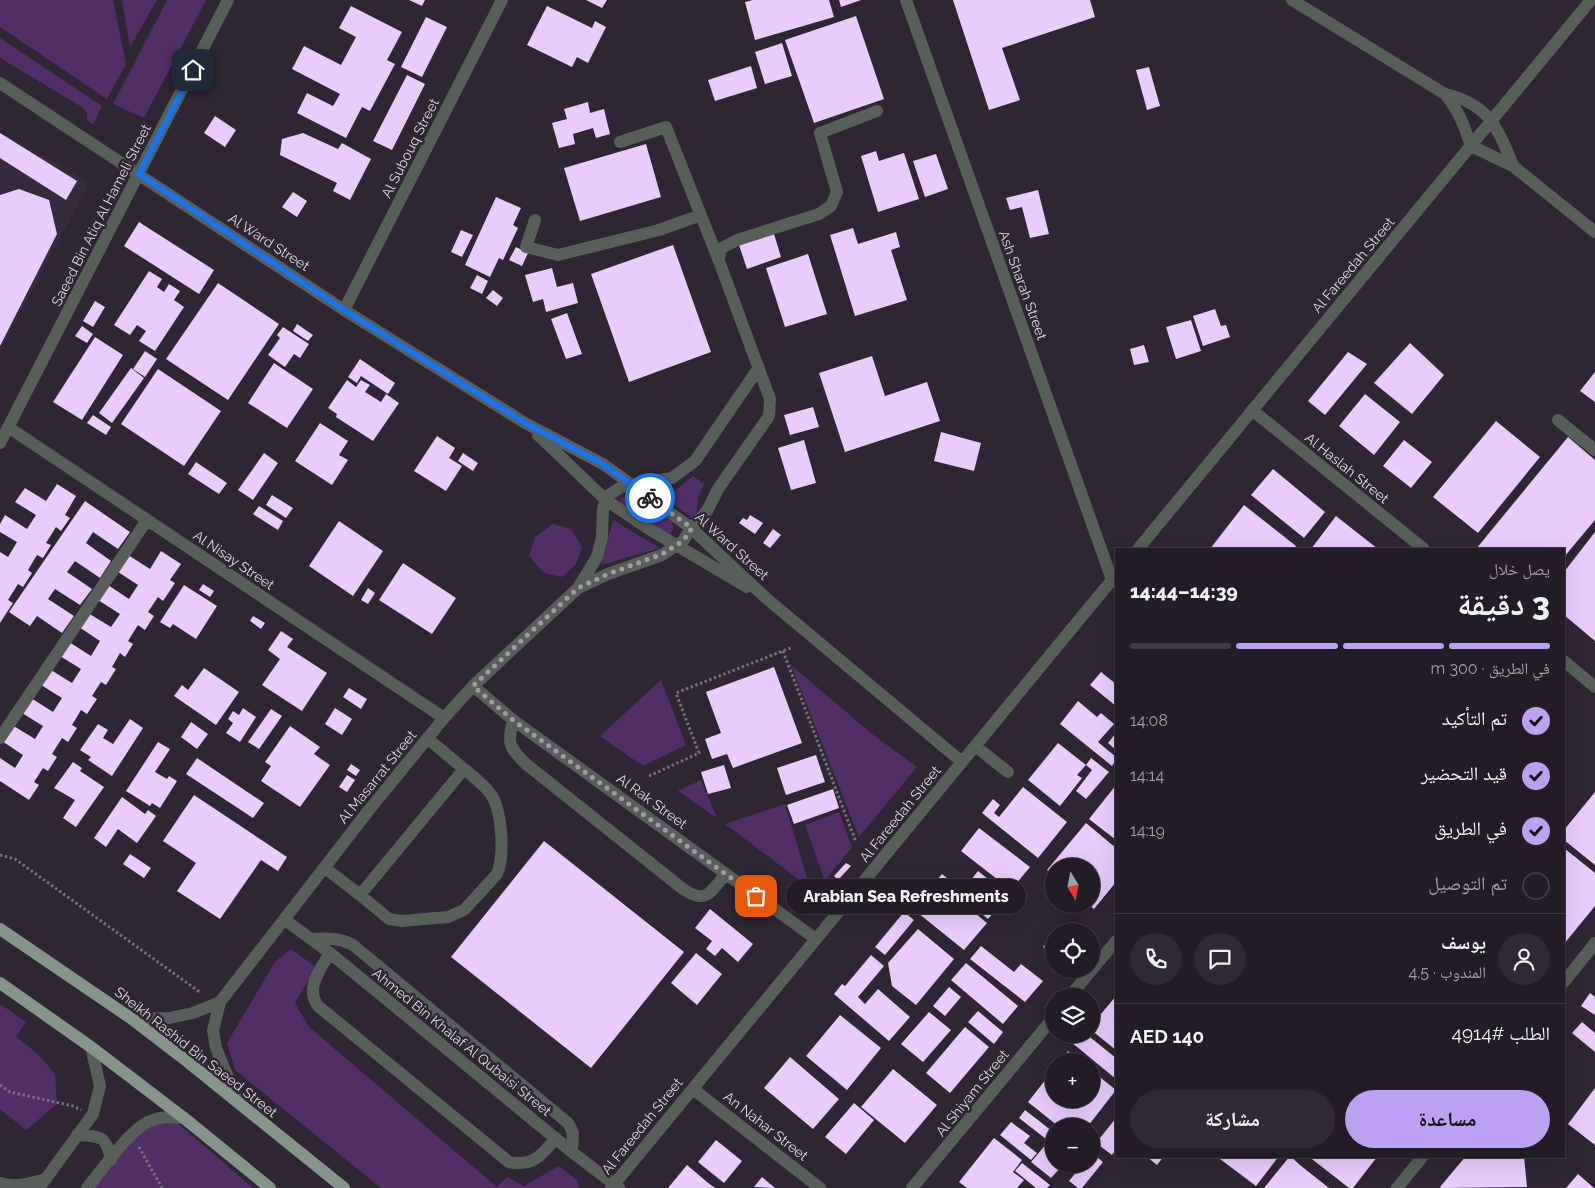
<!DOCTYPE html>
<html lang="ar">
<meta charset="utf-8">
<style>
:root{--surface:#221c26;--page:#2e2932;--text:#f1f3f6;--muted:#a2a1a7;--line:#3f3a43;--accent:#bca0f2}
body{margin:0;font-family:Raleway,"Noto Naskh Arabic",sans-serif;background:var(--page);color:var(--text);direction:rtl;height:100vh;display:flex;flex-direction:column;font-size:19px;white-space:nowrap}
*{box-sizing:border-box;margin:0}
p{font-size:16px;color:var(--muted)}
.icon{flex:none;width:28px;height:28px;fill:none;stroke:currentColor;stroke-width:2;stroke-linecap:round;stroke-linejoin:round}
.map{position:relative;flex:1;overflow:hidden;direction:ltr}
.panel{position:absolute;left:1115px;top:548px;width:450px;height:610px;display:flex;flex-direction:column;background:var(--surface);border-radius:0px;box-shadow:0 5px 20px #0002,0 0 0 1px var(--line);direction:rtl}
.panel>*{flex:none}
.needle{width:32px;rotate:170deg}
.fabs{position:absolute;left:1045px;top:858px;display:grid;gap:10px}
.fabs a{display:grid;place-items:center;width:55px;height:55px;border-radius:50%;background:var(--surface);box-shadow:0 5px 20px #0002,0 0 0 1px var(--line);font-size:25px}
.pin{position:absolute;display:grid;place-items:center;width:42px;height:42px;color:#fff;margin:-21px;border-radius:10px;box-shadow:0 2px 8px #0006}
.courier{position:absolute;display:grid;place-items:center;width:50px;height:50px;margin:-25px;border:4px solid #1a73e8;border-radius:50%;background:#fff;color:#222;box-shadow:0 1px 6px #0007}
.bubble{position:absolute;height:35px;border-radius:18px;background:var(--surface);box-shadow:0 5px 20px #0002,0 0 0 1px var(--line);font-size:16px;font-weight:800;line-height:35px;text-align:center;direction:rtl}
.head em{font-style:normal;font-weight:800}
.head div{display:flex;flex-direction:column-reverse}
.head{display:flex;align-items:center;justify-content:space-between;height:85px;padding:0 15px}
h1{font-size:32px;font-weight:800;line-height:38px}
.bar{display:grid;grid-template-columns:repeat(4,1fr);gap:8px 5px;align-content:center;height:60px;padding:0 15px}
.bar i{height:6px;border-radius:4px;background:var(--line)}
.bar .on{background:var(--accent)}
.bar p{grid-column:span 4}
.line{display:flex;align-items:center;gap:12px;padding:0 15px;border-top:1px solid var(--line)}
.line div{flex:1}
.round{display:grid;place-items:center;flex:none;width:52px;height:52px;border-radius:26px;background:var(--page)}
ol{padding:0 15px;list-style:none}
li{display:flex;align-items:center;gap:15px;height:55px}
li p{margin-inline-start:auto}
li .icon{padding:5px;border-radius:50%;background:var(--accent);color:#111;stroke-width:4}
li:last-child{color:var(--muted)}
li i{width:28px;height:28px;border:2px solid var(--line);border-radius:50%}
.button{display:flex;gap:10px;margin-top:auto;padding:10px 15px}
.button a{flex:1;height:58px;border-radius:30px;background:var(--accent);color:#111;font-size:20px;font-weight:800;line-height:58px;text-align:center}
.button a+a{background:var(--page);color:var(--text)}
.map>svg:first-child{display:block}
</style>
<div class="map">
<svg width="1595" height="1188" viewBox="0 0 1595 1188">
<rect width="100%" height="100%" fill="#2e2632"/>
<path fill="#362b3d" d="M0,132L90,182L0,351Z"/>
<path fill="#522e66" d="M0,0H113L126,64L107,99L0,27Z
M122,0H157L130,47Z
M167,0H206L144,118L113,104Z
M0,38L102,106L93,125L87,120V113L82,107L0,58Z
M693,476L704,484L698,498L696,521L666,498Z
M626,495L638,498L671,521L674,527L672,532L668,535L621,505L620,499Z
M613,520L660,548L601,565Z
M553,524L571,529L582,547L576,564L562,577L544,573L529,556L535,537Z
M791,665L872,734L917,767L859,837Z
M661,680L686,745L643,766L600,736Z
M701,780L717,818L678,791Z
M785,804L810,888L725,824Z
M839,812L852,847L825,881L805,825Z
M291,949L316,967L295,1003L309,1027L497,1187L507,1177L524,1186L559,1166L577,1180L579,1188H381L235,1070L227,1043L275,962Z
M0,1004L26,1022L16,1037L38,1054L55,1074L57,1104L26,1130L0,1109Z
M175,1121L253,1188H90L133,1136L149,1126Z"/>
<path fill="#e9cbfc" d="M409,0H425L422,6Z
M586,0H607L602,8Z
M753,0H829L834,17L755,40L745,2Z
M839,0H861L841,7Z
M953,0H1090L1095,17L1002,48L1020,100L989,110Z
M351,6L402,32L387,60L395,64L370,111L362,107L346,138L297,113L307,93L333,106L340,94L292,69L304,46L341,65L356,37L339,28Z
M547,6L592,28L595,21L606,27L588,63L577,57L572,67L527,45Z
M856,16L884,99L814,123L785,40Z
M426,17L447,27L422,77L401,67Z
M782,43L792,76L765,84L755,52Z
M751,66L757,88L715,101L708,80Z
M1149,67L1160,106L1147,110L1136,70Z
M407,75L425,84L392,150L373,141Z
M588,102L590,113L604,109L610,134L596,138L593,128L573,134L575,144L559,148L552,123L567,119L564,109Z
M215,116L236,130L225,147L204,133Z
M0,133L77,181L66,200L0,158Z
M303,133L338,149L342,143L371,159L350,200L333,191L337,183L280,155L282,139Z
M646,144L661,197L580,221L564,168Z
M876,151L879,161L904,153L919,199L878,212L861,156Z
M936,154L948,189L925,197L913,161Z
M19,189L49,200L57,234L0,346V195Z
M1038,190L1049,234L1030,238L1022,207L1010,210L1006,198Z
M293,192L307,201L297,217L282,207Z
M496,197L521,208L513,225L518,228L503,260L499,258L490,277L465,265Z
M139,222L214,270L199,294L124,246Z
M853,228L858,244L896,232L900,247L891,250L907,300L855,316L830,235Z
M461,230L473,235L462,257L451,252Z
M774,234L781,257L747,269L739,245Z
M673,245L711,352L629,382L591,274Z
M516,247L528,253L522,266L509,260Z
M808,254L827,314L785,327L766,268Z
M552,268L557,287L573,283L578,303L546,312L543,299L533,302L525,275Z
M149,271L162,279L157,287L164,292L169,284L180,291L174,300L184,307L155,351L139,341L146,331L137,325L130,335L114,325Z
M477,275L488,281L482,294L470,288Z
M218,283L279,324L228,400L166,359Z
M493,290L503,298L497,306L486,298Z
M95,301L105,307L93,327L83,321Z
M1215,309L1221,326L1226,325L1230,337L1203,346L1193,316Z
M567,313L582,354L566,359L551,319Z
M1191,320L1201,351L1176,359L1166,327Z
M297,324L313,335L308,341L293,331Z
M82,326L93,334L87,343L75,336Z
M283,327L309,344L300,358L294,354L285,367L268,355L280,338L277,335Z
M95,337L123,355L82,420L53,402Z
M1410,343L1444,375L1412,414L1374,383Z
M1144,345L1149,362L1134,365L1130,349Z
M145,351L157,359L145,377L133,369Z
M1348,352L1367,364L1325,415L1308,401Z
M872,356L885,396L927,382L940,421L845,452L819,373Z
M360,359L395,383L388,394L361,376L357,383L348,377Z
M274,363L313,389L287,428L248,403Z
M131,368L144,378L112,423L99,413Z
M158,369L221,411L184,466L121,424Z
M1595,372V402L1580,391Z
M347,380L356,387L361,380L370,385L365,392L381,402L386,394L399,403L373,441L336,417L337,414L328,408Z
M1365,394L1400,422L1374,455L1339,426Z
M813,407L819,427L790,435L784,415Z
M93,415L111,427L106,435L87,423Z
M1496,421L1540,457L1478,533L1433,497Z
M320,423L348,441L339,455L348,460L332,485L295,461Z
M941,432L981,443L974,471L934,461Z
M437,436L455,448L449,458L462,466L446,491L414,471Z
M1568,437L1595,460V520L1564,557V549H1476Z
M804,440L816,483L791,490L778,448Z
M1404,440L1432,462L1411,488L1383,466Z
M264,453L278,463L253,500L238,490Z
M463,453L478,463L473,471L458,461Z
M196,462L227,483L219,494L188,474Z
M1273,469L1325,512L1304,538L1251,495Z
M57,484L76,496L65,515L70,518L61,531L56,527L46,543L51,545L43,558L37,555L28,570L32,573L23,587L18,584L8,600L13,603L0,623V552L8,557L17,542L0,532V524L5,515L27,529L36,515L15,502L25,488L46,501Z
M272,495L293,508L286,518L266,505Z
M85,501L130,532L118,549L93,532L86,543L111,561L100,578L75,561L67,572L92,589L80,605L55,589L48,599L74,616L62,633L37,616L30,626L9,612Z
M1244,505L1296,546L1294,549H1210Z
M259,506L283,521L278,530L253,514Z
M750,515L763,523L755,534L739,523L743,518L747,520Z
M1336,516L1378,549H1311Z
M339,521L383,551L353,596L309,566Z
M773,529L781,535L770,548L763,543Z
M1595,532V641L1564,615V572Z
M161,551L181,564L170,580L175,583L163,601L158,597L148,612L154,616L145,630L138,625L128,641L133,644L125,657L120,653L112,667L116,669L106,685L101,682L92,696L97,699L87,714L81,710L72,725L77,728L68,742L62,738L52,754L57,757L48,771L43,768L34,782L39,785L29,800L0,781V758L15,768L23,755L2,741L12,725L35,739L43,726L22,713L31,698L53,712L62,698L41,685L51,670L72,683L81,669L60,656L69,642L91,656L100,641L79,627L88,613L111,627L120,614L98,600L108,585L129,599L138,585L118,572L128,555L150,569Z
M403,563L456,598L432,634L379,600Z
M203,584L214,591L210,597L199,590Z
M184,585L217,606L196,639L173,624L170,628L160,622Z
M368,588L375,593L368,604L361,600Z
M253,616L265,623L261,629L250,621Z
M281,631L293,639L287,647L327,673L302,711L262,685L280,659L268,650Z
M774,667L802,743L733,768L727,754L712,759L705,739L721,733L706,692Z
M204,668L239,692L216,725L174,696L182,685L188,690Z
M1101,672L1116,684V706L1090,685Z
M349,688L367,699L361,709L343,697Z
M1078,701L1097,717L1101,713L1114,724L1098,742L1116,757V760L1112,766L1060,724Z
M243,708L256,717L240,742L226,733L233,723L228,719L233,711L239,715Z
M335,708L352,719L342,735L325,724Z
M271,709L282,716L259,749L248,742Z
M130,719L143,728L112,776L88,760L91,757L80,750L98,724L108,730L103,738L113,744Z
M191,722L208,734L197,749L181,737Z
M290,726L320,747L314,754L330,765L300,807L261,781L271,766L265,762Z
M1116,733V750L1108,743Z
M158,742L170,749L155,772L167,779L169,776L177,781L160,808L152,803L150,806L126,791Z
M1058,743L1086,765L1077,775L1082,778L1060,806L1028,780Z
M816,755L825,782L786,795L777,768Z
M197,758L264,803L253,818L186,774Z
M1091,758L1109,772L1086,799L1076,791L1092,770L1086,765Z
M73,762L82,768L80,771L104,787L76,827L63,818L75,800L54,788Z
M351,764L360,770L356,776L347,770Z
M724,765L731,788L708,794L701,772Z
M347,775L355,780L347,792L339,787Z
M1116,785V840L1089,819Z
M1023,787L1067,822L1038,858L982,813L993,799L1000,805L994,813L999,817Z
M833,789L839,808L794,824L787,805Z
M1595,792V865L1564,840V830Z
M194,795L287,857L278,871L261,860L220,919L177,891L196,863L163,841Z
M122,797L145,814L148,810L156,816L137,843L118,829L106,847L94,838Z
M1086,823L1116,848V882L1094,909L1088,904H1091V866H1054V876L1047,870Z
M979,828L1030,867L1011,890L961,851Z
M544,841L684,952L591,1068L451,957Z
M1564,848L1595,873V906L1564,944Z
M130,854L151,868L144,878L123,864Z
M846,863L851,866L838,880L834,876Z
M978,871L1008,895L988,919L959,895Z
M942,874L952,882L946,889L987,923L964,950L913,909Z
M710,909L753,944L738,962L722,948L715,956L706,949L712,941L695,928Z
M904,912L914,920L885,955L875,947Z
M918,929L954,959L916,1005L892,986L888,963Z
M1054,934V955L1043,947Z
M981,946L1014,972L1021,964L1043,981L1025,1002L970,959Z
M696,953L722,974L697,1005L671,983Z
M871,955L884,966L858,997L865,1004L878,989L910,1017L889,1041L834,994L842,984L845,986Z
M966,963L1018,1006L1003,1024L951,980Z
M949,987L961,997L945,1016L933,1006Z
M1590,993L1595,997V1015L1581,1006Z
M1116,996V1050L1091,1030V1026Z
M978,1011L1003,1032L994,1044L968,1022Z
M929,1012L951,1030L923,1062L901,1044Z
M840,1015L881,1048L847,1090L806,1056Z
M1582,1022L1595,1033V1052L1572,1033Z
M965,1027L989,1047L950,1093L926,1073Z
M1078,1034H1086L1116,1058V1079L1071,1042Z
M1068,1051L1081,1061H1060Z
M790,1057L839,1099L813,1129L764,1088Z
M893,1069L937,1105L905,1143L861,1107Z
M1054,1069V1099H1091V1070L1116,1090L1088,1126H1058L1028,1102Z
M1595,1088V1145L1568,1124Z
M854,1103L874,1120L846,1154L825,1137Z
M1025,1110L1052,1131L1046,1139L1019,1118Z
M1116,1118V1149L1112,1155L1096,1143Z
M1011,1122L1030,1136L1024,1143L1037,1153L1031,1160L1000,1135Z
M1054,1135V1164H1064L1051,1178L1031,1162Z
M994,1138L1022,1160L1013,1172L1024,1180L1017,1188H967L959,1182Z
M716,1140L742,1161L724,1183L698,1162Z
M1091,1152L1103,1162L1082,1188H1078L1069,1181L1083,1164H1091Z
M1146,1156H1164L1157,1165Z
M1216,1156H1279L1256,1186Z
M1290,1156L1300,1165L1329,1188H1264Z
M1308,1156H1375L1377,1157L1353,1188H1349Z
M1466,1156H1524L1527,1187L1441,1188L1440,1187Z
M1022,1163L1050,1185L1047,1188H1036L1015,1171Z
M687,1165L707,1182L715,1188H668Z
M1578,1174L1594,1188H1566Z
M762,1177L775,1188L754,1187Z"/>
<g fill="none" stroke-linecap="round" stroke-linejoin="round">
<path stroke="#78727c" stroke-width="3" stroke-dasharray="2.5 2.5" stroke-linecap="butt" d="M783,651L856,842
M649,776L699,753L676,693L793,647
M0,855L15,859L201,993
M0,1085L10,1092L73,1106L81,1110
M139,1147L162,1188"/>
<path stroke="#585f5b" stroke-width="12" d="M906,0L1112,580
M1292,0L1445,94C1487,103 1499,128 1513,166
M0,83L344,310L525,423L603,464L691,528L766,598L962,762
M1445,94C1459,111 1464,125 1471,146
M620,142L666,127L719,261
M1471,146L1513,166L1595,232
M535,220L526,247L558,255L659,230L701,215
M344,310L502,0
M1252,410L1424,549
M1558,420L1595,450
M8,427L444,718
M538,435L606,500L649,529L747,587
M0,443L228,0
M1138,549L1591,0
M578,588L597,557L602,537L603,508L609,495L621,487L672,478L695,461L758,369
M1564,661L1595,687
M473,686L513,720L816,939
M513,720C507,744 509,747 526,764L683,889C707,905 710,892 726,874
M0,738L147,520
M975,746L1008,772
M325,868L360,895L464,769L427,738
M360,895L389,919L402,921L448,917L464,910L497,874C505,855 502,809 490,793C483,784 473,776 464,769
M285,920L330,953L572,1152L619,1188
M312,939C327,938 340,938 353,945L568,1123L573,1133L572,1152
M330,953C320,970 305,988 318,1006L509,1162C533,1167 542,1155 556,1138
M1564,982L1595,943
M1070,996L1116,941
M132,1019L169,1018L193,1013L220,1002
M693,1089L820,1188
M238,1102L216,1048L213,1030L220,1002L369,810L444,718L473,686L578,588L608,574L662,555L683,541L691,528L707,511L718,489L769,416L770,399L719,261L720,249L737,240L819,214L831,206L837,192L820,133L877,111
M77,1135C100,1137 106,1134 111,1160
M0,1183C14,1188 32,1183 46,1179
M39,1188L93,1114L100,1086L91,1047
M87,1188C102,1170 130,1129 150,1121C162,1116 172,1117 184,1118
M611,1188L1116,575
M912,1188L1054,1017
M1397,1188L1423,1156"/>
<path stroke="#86948c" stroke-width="12" d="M0,929L132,1019L188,1062L344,1188
M0,983L91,1047L184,1118L270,1188"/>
</g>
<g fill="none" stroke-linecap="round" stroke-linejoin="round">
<path stroke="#a19ca4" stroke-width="5" stroke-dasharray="0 9" d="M650,498L692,528L683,541L662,554L608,574L578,588L473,686L513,720L756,896"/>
<path stroke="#1a73e8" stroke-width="6" d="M193,70L139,174L344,310L525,423L603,464L650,498"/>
</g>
<g text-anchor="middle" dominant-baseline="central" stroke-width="5" stroke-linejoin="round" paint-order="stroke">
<g font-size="14" fill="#dfdbe2" stroke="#2e2632">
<text transform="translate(410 148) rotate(-63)">Al Subouq Street</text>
<text transform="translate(101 215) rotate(-63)">Saeed Bin Atiq Al Hameli Street</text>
<text transform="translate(269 242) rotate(33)">Al Ward Street</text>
<text transform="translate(1353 265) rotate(-50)">Al Fareedah Street</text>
<text transform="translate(1023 285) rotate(70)">Ash Sharah Street</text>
<text transform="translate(1347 468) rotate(39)">Al Haslah Street</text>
<text transform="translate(732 546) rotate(42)">Al Ward Street</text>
<text transform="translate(234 560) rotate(34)">Al Nisay Street</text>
<text transform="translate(377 777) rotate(-51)">Al Masarrat Street</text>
<text transform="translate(652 801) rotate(36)">Al Rak Street</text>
<text transform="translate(900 814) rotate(-51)">Al Fareedah Street</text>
<text transform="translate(462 1042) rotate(39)">Ahmed Bin Khalaf Al Qubaisi Street</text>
<text transform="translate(196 1052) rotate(38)">Sheikh Rashid Bin Saeed Street</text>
<text transform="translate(972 1093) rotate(-51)">Al Shiyam Street</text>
<text transform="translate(642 1126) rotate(-51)">Al Fareedah Street</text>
<text transform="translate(766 1126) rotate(38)">An Nahar Street</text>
</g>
</g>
</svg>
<div class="fabs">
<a><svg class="needle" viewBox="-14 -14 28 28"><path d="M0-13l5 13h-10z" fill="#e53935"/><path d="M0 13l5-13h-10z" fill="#a2a1a7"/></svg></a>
<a><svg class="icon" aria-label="locate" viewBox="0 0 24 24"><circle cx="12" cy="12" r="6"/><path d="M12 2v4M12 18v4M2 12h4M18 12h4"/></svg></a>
<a><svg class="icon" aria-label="layers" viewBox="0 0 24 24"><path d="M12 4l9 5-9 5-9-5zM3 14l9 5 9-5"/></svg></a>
<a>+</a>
<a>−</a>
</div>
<div class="pin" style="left:756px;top:896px;background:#ea580c"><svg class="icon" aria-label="bag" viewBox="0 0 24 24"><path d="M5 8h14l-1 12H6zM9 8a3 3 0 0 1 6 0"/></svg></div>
<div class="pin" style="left:193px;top:70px;background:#1f2937"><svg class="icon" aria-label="home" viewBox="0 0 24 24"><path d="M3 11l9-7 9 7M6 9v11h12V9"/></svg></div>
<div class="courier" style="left:650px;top:498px"><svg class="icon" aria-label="bike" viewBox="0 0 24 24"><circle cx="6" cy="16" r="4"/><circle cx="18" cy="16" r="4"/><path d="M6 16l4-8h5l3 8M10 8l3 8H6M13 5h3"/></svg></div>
<div class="bubble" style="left:786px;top:879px;width:240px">Arabian Sea Refreshments</div>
<section class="panel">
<div class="head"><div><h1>3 دقيقة</h1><p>يصل خلال</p></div><em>14:39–14:44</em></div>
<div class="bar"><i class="on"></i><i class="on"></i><i class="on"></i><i></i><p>في الطريق · 300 m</p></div>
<ol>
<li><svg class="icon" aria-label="check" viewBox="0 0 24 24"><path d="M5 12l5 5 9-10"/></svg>تم التأكيد<p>14:08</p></li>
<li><svg class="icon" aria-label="check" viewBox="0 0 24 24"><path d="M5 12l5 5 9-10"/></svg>قيد التحضير<p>14:14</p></li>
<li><svg class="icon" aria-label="check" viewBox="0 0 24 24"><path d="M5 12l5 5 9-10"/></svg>في الطريق<p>14:19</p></li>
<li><i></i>تم التوصيل</li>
</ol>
<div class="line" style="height:90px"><a class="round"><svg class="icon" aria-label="person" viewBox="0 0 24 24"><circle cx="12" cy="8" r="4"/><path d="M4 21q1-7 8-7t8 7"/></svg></a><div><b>يوسف</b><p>المندوب · 4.5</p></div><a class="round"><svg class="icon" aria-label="chat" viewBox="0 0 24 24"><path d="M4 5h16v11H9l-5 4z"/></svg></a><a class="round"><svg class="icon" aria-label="phone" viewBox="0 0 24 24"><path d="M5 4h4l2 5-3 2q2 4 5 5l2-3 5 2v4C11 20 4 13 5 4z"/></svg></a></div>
<div class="line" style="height:65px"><div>الطلب #4914</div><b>AED 140</b></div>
<div class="button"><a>مساعدة</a><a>مشاركة</a></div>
</section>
</div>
